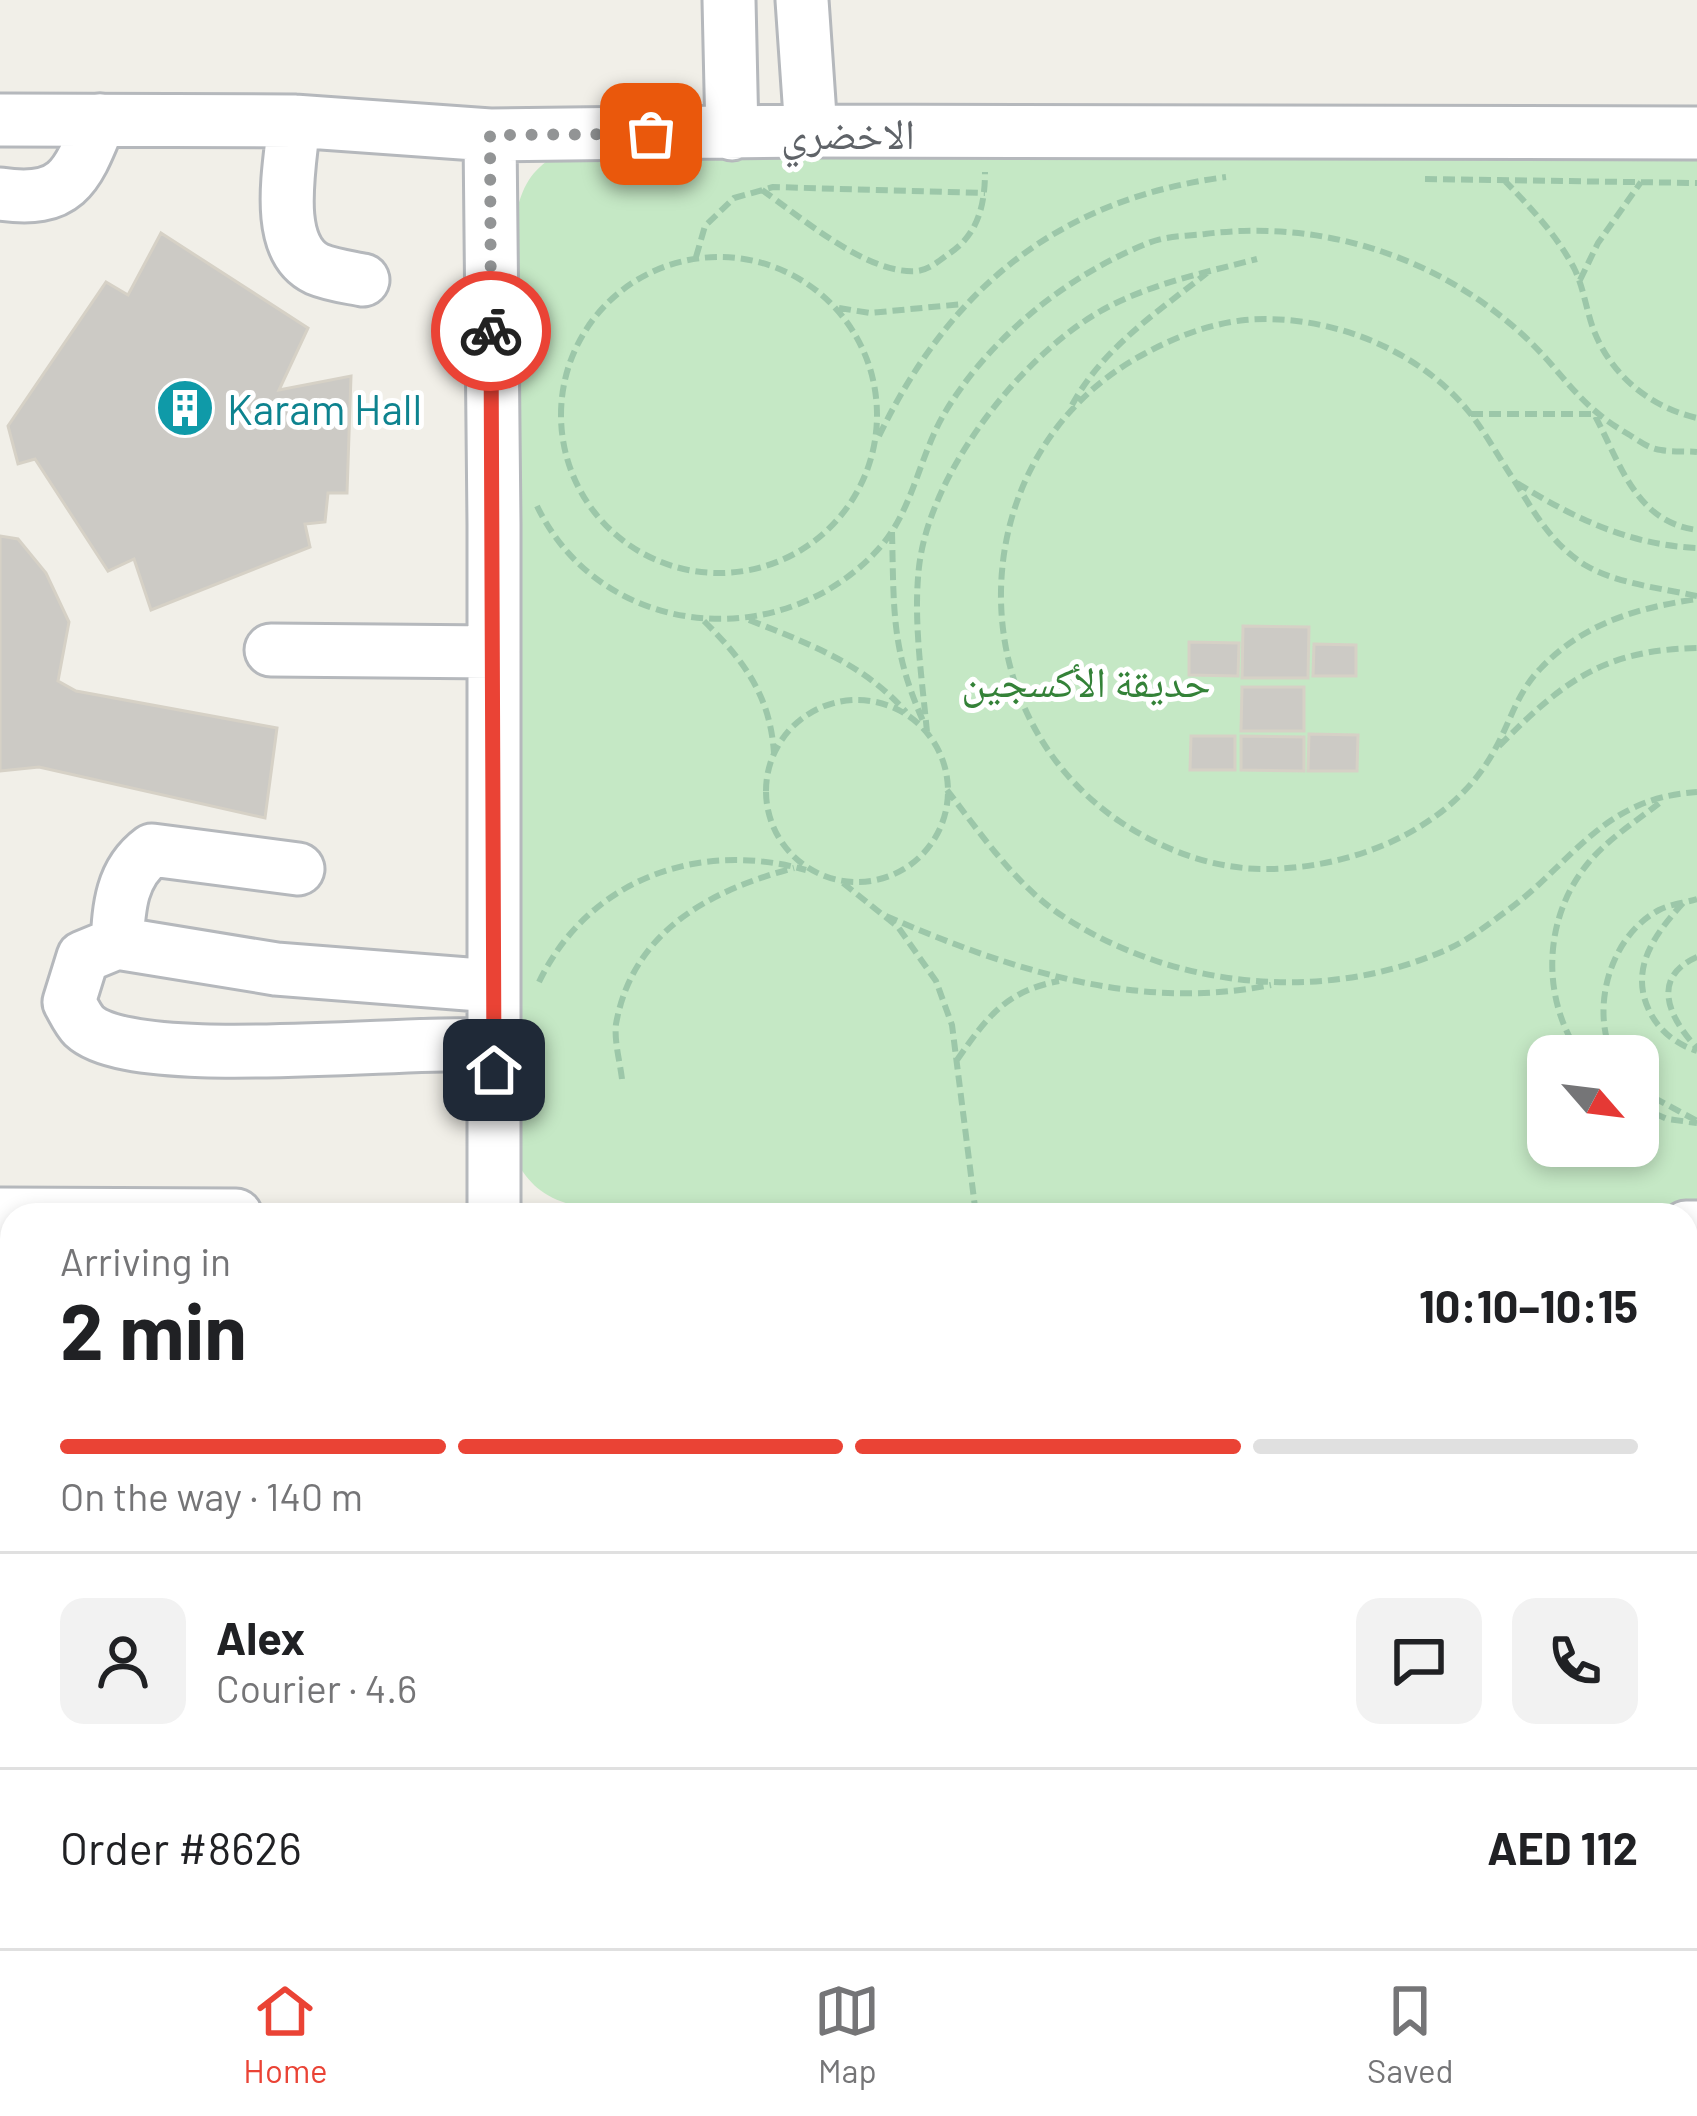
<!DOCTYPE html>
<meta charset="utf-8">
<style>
:root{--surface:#fff;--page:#f2f2f2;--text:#202124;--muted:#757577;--line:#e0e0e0;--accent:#ea4335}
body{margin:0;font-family:Barlow,"Noto Naskh Arabic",sans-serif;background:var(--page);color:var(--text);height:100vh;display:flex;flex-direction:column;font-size:45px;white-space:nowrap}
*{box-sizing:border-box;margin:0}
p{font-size:39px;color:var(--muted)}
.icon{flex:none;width:66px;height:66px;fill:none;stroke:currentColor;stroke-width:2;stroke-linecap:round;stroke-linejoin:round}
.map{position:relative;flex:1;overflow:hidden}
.drawer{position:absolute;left:0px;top:1203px;width:1698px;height:747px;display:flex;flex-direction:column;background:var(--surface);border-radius:36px 36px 0 0;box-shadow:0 6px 18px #0003}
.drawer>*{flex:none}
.needle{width:78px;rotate:118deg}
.fabs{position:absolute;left:1527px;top:1035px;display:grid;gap:24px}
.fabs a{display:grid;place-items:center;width:132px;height:132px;border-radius:24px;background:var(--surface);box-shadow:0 6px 18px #0003;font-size:60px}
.pin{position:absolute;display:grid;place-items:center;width:102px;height:102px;color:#fff;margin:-51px;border-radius:24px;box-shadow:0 6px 18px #0006}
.courier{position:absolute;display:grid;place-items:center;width:120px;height:120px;margin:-60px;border:9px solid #ea4335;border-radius:50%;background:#fff;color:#222;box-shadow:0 3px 15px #0007}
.headline em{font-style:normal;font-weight:700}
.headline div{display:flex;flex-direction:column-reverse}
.headline{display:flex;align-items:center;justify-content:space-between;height:204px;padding:0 60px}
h1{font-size:78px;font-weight:700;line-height:90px}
.bar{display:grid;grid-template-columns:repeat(4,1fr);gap:18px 12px;align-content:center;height:144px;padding:0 60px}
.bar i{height:15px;border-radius:9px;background:var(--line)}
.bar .active{background:var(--accent)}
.bar p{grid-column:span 4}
.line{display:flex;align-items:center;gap:30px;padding:0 60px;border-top:3px solid var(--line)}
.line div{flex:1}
.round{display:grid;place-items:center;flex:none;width:126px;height:126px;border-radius:24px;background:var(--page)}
.tab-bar{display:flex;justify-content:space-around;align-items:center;height:168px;border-top:3px solid var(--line);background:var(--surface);font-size:33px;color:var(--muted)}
.tab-bar a{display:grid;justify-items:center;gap:6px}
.tab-bar .active{color:var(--accent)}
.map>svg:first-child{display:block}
</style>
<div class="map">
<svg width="1697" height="1948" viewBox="0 0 1697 1948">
<rect width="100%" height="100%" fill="#f1efe8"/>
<path fill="#c5e8c5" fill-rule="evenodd" d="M564,151L1697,155V1212L572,1205C542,1196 530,1185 514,1158L518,206C526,178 537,165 564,151ZM1548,1056H1638V1146H1548Z"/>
<path fill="#cccac5" stroke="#d6d1c6" stroke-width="3" d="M161,233L308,328L279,390L351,376L347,493H328L325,522L305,524L310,547L151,610L134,559L108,571L35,459L18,464L8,426L106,282L128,295Z
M0,536L18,539L46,573L69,622L58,681L76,691L277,728L265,818L39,767L0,771Z
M1243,626L1309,627L1308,678H1242Z
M1189,642L1239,643L1238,676L1189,675Z
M1314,644L1356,645V676H1313Z
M1242,687H1304V731H1241Z
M1309,734L1358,735L1357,771H1308Z
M1191,736H1235V770H1190Z
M1241,736L1304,737V771L1241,770Z
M1686,1319H1697V1948H1098V1938H1686Z
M525,1938H940V1948H525Z"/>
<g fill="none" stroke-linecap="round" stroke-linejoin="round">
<defs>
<path id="minor" d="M729,0L732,134
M802,0L811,131
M0,120L294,121L490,135L811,131L1697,133
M294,121C291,162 271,247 317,269C331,275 348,277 363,280
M490,135L494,525V1215
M0,194C68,204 77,176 100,120
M271,650L494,652
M117,943C119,907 121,873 152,850L298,869
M493,986L276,969L117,943L83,957L69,1002C73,1009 78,1020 84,1026C134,1073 415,1039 494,1045
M0,1214L236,1215
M1686,1227H1697
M480,1948V1938
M976,1948V1938"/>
</defs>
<use href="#minor" stroke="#b5b8bc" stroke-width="57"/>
<path stroke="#9cc7a9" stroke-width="6" stroke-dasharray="12 6" stroke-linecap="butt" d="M1425,179L1697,183
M1504,180C1530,207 1556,234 1574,268C1584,288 1586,310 1594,331C1612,376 1650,407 1697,418
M762,190C802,218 868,275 917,271C929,270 940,260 950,253C978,234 985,205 985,172
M561 415a158 158 0 1 1 316 0a158 158 0 1 1-316 0Z
M696,257L705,226L734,198L773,187L985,193
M1580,280L1598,243L1641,182
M839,308L870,313L963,304
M1072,405C1103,348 1156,313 1207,273
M1471,414H1594C1620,462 1635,522 1697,530
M879,436C951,287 1059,199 1226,177
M1517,483C1574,518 1629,545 1697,548
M537,506C602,641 786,656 882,545C913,508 920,455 944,414C989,338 1068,274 1151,242C1167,236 1187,236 1205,234C1320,219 1437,256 1523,335C1564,373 1577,405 1628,434C1638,440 1649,449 1661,450C1672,452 1685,451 1697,452
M892,532C894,610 891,650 924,723
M1697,596C1661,588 1617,584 1585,565C1550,543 1533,510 1512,477C1498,456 1485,432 1469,412C1418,348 1326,313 1245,320C1209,324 1175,337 1144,354C965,449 951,706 1119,821C1161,849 1212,869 1264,869C1351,869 1450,831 1494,751C1510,723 1517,692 1541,668C1584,623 1637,608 1697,599
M749,620C808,643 864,664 906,712
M704,621C744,661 770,695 774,753
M766 791a91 91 0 1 1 182 0a91 91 0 1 1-182 0Z
M927,732C922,678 913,621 919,567C930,471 1024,351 1108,307C1154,283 1207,272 1257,259
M1499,746C1563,682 1602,650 1697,648
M947,790C981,834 1017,887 1064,917C1175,989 1326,1004 1448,949C1466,941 1485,927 1501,915C1571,867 1599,798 1697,792
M843,883L898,927L936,981L952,1025L976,1215
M1683,903C1653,936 1627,972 1652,1016C1662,1033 1678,1045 1697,1051
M886,916C1009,969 1136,1012 1271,985
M1697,957C1649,978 1670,1019 1697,1048
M539,982C589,878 700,840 806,870
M1581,1056C1540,998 1543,917 1589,862C1609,838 1638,820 1662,801
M1613,1056C1590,1008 1610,936 1659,910C1670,904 1685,903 1697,899
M957,1060C987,1017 1006,991 1059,981
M622,1079C620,1062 614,1041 616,1024C633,930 711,890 794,868
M1638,1089L1697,1121
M1638,1106L1667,1119L1697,1123"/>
<use href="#minor" stroke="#fff" stroke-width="51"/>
</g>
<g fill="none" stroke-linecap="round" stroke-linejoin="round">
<path stroke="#929495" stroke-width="12" stroke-dasharray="0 21.6" d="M491,331L490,135L651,134"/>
<path stroke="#ea4335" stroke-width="15" d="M491,331L494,1070"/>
</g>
<defs>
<symbol id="building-disc" viewBox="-11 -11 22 22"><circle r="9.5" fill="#0f9aa8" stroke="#fff"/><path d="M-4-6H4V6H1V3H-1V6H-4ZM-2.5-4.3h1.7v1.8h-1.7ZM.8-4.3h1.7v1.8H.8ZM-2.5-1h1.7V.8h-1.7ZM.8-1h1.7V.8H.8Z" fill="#fff"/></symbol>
</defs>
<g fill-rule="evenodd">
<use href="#building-disc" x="152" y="375" width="66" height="66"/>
</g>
<g text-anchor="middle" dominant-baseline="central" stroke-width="10" stroke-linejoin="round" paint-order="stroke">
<g font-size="42" fill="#5f6368" stroke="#fff">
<text x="848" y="132">الاخضري</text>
</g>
<g font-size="42" fill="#0d838f" stroke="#fff" text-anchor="start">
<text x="227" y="408">Karam Hall</text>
</g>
<g font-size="42" fill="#348238" stroke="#fff">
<text x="1086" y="680">حديقة الأكسجين</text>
</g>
</g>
</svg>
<div class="fabs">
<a><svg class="needle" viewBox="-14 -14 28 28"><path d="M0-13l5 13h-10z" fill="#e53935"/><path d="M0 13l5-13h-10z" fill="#757577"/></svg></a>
</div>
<div class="pin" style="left:651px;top:134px;background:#ea580c"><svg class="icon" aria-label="bag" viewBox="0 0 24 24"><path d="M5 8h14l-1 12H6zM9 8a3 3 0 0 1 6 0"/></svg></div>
<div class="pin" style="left:494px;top:1070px;background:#1f2937"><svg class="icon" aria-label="home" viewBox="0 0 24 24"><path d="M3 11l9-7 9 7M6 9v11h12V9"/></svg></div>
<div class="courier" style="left:491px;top:331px"><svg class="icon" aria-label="bike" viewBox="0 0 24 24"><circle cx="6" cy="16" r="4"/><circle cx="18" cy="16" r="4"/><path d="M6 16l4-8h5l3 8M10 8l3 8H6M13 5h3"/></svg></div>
<section class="drawer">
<div class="headline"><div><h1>2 min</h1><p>Arriving in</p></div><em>10:10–10:15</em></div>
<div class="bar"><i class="active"></i><i class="active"></i><i class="active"></i><i></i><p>On the way · 140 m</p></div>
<div class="line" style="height:216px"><a class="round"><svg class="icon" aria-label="person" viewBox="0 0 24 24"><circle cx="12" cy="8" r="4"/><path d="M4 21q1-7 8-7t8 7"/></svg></a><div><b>Alex</b><p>Courier · 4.6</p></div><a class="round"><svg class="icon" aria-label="chat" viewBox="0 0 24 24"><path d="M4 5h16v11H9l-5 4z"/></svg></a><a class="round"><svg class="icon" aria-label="phone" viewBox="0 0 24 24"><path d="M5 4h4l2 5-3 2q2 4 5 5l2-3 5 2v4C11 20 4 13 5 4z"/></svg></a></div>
<div class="line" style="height:156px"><div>Order #8626</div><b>AED 112</b></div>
</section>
</div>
<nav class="tab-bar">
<a class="active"><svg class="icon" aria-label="home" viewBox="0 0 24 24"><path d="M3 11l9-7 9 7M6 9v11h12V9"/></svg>Home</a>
<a><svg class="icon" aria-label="map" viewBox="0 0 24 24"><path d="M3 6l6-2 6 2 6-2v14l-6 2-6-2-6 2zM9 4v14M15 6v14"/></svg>Map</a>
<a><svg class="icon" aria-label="saved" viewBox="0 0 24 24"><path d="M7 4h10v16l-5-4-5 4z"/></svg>Saved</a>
</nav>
